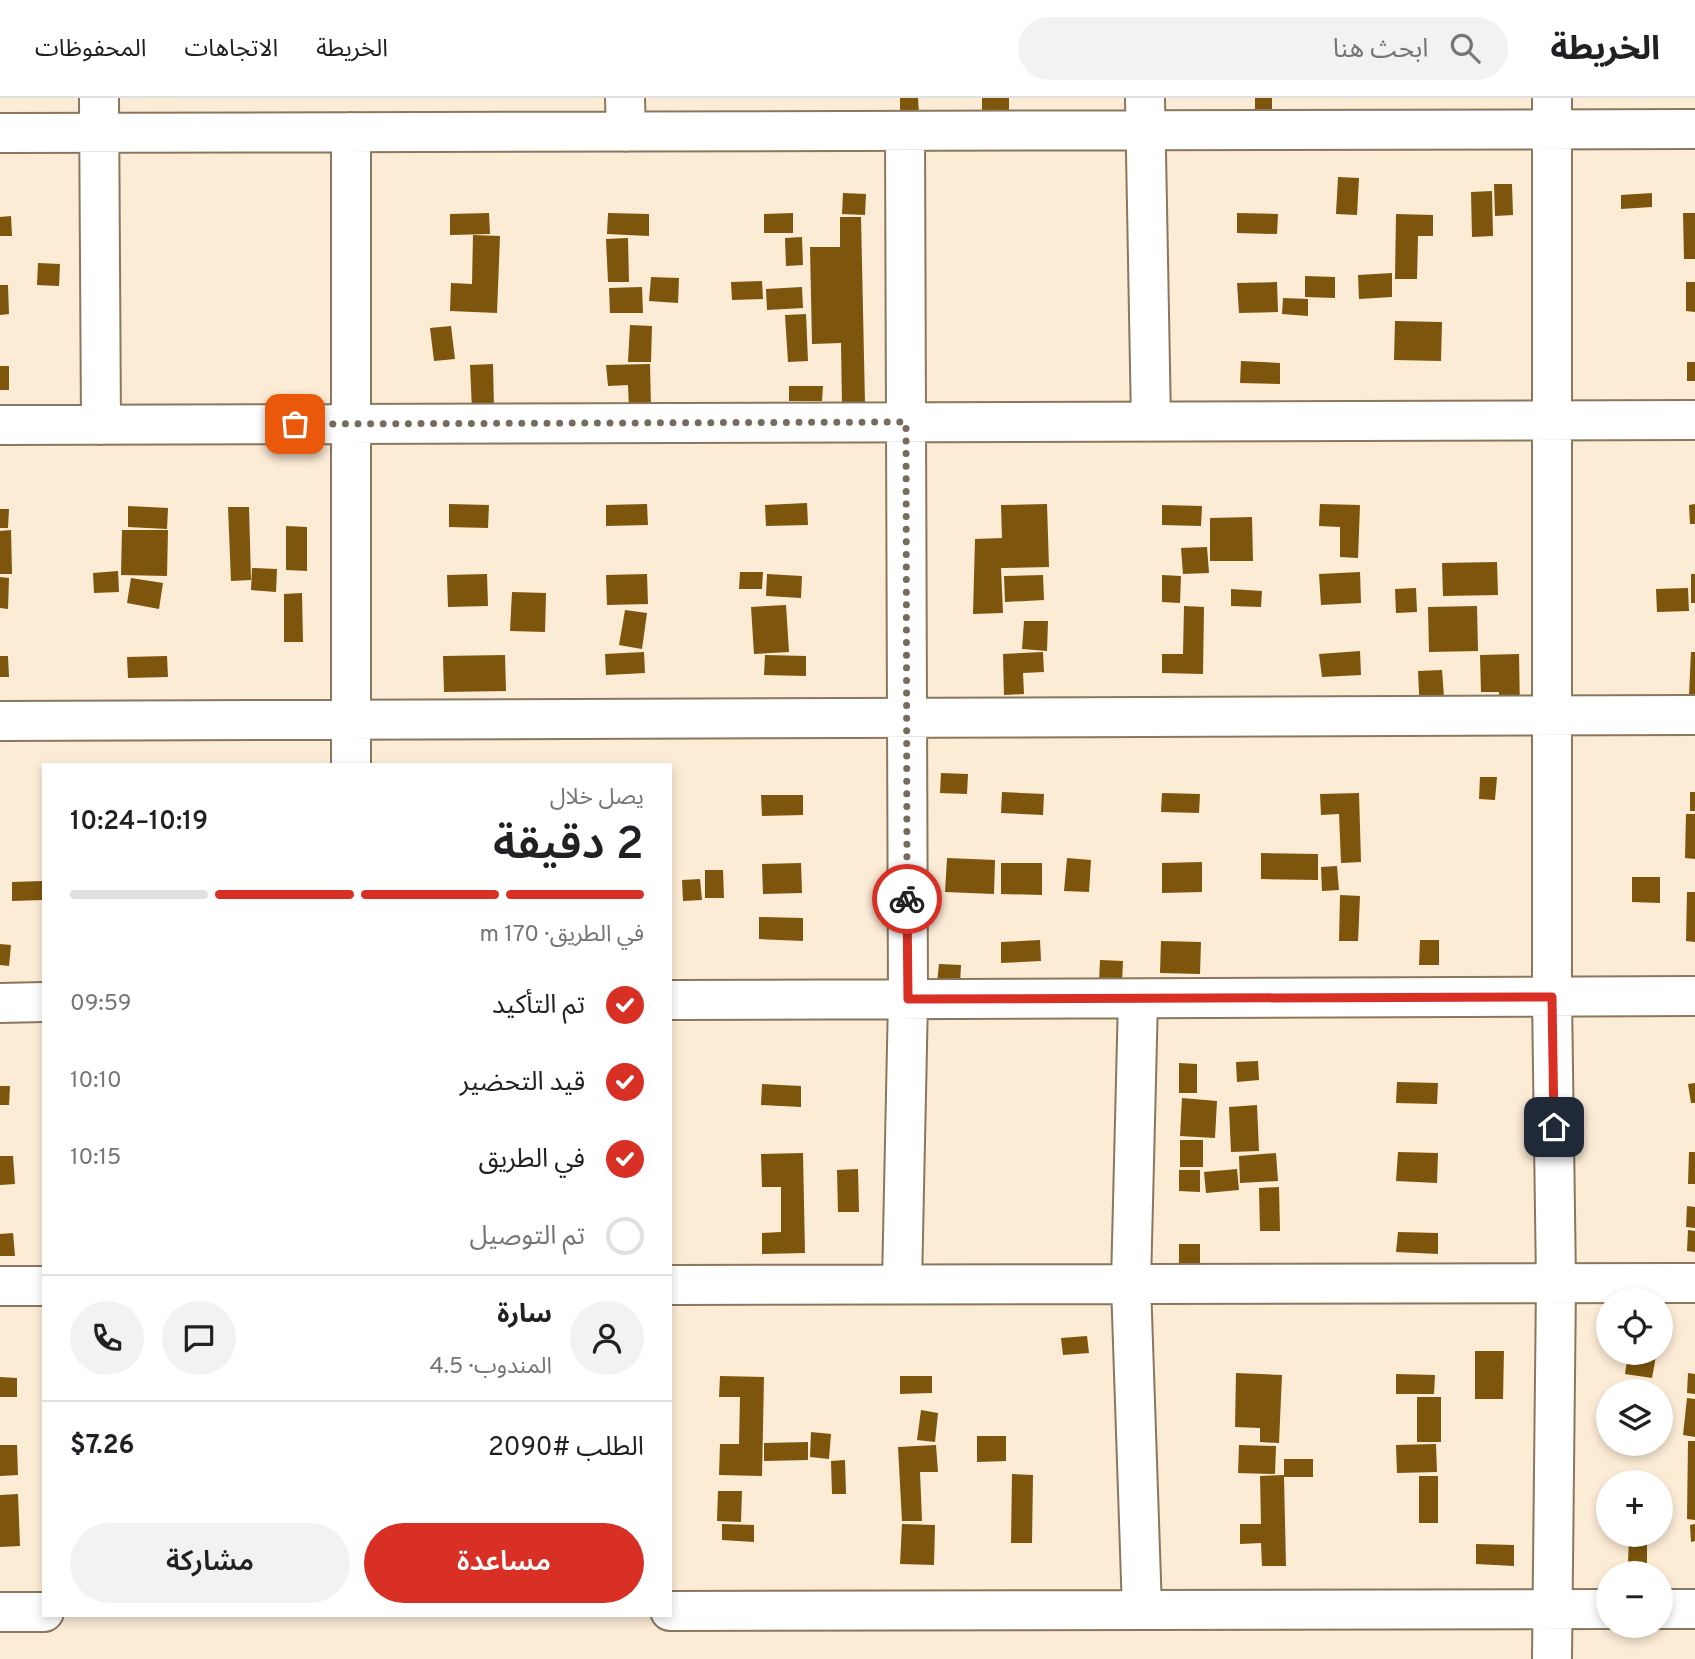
<!DOCTYPE html>
<html lang="ar">
<meta charset="utf-8">
<style>
:root{--surface:#fff;--page:#f2f2f2;--text:#202124;--muted:#757577;--line:#e0e0e0;--accent:#d93025}
body{margin:0;font-family:Overpass,"Noto Sans Arabic",sans-serif;background:var(--page);color:var(--text);direction:rtl;height:100vh;display:flex;flex-direction:column;font-size:26px;white-space:nowrap}
*{box-sizing:border-box;margin:0}
p{font-size:23px;color:var(--muted)}
.icon{flex:none;width:38px;height:38px;fill:none;stroke:currentColor;stroke-width:2;stroke-linecap:round;stroke-linejoin:round}
.map{position:relative;flex:1;overflow:hidden;direction:ltr}
.side{position:absolute;left:42px;top:665px;width:630px;height:854px;display:flex;flex-direction:column;background:var(--surface);border-radius:0px;box-shadow:0 4px 10px #0003;direction:rtl}
.side>*{flex:none}
.tools{position:absolute;left:1596px;top:1190px;display:grid;gap:14px}
.tools a{display:grid;place-items:center;width:77px;height:77px;border-radius:50%;background:var(--surface);box-shadow:0 4px 10px #0003;font-size:35px}
.pin{position:absolute;display:grid;place-items:center;width:60px;height:60px;color:#fff;margin:-30px;border-radius:14px;box-shadow:0 4px 10px #0006}
.courier{position:absolute;display:grid;place-items:center;width:70px;height:70px;margin:-35px;border:5px solid #d93025;border-radius:50%;background:#fff;color:#222;box-shadow:0 2px 9px #0007}
.overview em{font-style:normal;font-weight:600}
.overview div{display:flex;flex-direction:column-reverse}
.overview{display:flex;align-items:center;justify-content:space-between;height:119px;padding:0 28px}
h1{font-size:46px;font-weight:600;line-height:52px}
.bar{display:grid;grid-template-columns:repeat(4,1fr);gap:10px 7px;align-content:center;height:84px;padding:0 28px}
.bar i{height:9px;border-radius:5px;background:var(--line)}
.bar .current{background:var(--accent)}
.bar p{grid-column:span 4}
.line{display:flex;align-items:center;gap:18px;padding:0 28px;border-top:2px solid var(--line)}
.line div{flex:1}
.round{display:grid;place-items:center;flex:none;width:74px;height:74px;border-radius:37px;background:var(--page)}
ol{padding:0 28px;list-style:none}
li{display:flex;align-items:center;gap:21px;height:77px}
li p{margin-inline-start:auto}
li .icon{padding:7px;border-radius:50%;background:var(--accent);color:#fff;stroke-width:4}
li:last-child{color:var(--muted)}
li i{width:38px;height:38px;border:4px solid var(--line);border-radius:50%}
.cta{display:flex;gap:14px;margin-top:auto;padding:14px 28px}
.cta a{flex:1;height:80px;border-radius:42px;background:var(--accent);color:#fff;font-size:28px;font-weight:600;line-height:80px;text-align:center}
.cta a+a{background:var(--page);color:var(--text)}
header{display:flex;align-items:center;gap:42px;box-sizing:border-box;height:98px;padding:0 35px;background:var(--surface);border-bottom:2px solid var(--line)}
header strong{font-size:33px}
nav{display:flex;gap:38px;margin-inline-start:auto;font-size:24px}
.search{width:490px;height:63px;background:var(--page);display:flex;align-items:center;gap:18px;box-sizing:border-box;padding:0 24px;border-radius:38px;color:var(--muted);font-size:26px}
.map>svg:first-child{display:block}
</style>
<header>
<strong>الخريطة</strong>
<div class="search"><svg class="icon" aria-label="search" viewBox="0 0 24 24"><circle cx="10" cy="10" r="6"/><path d="M15 15l6 6"/></svg>ابحث هنا</div>
<nav><a>الخريطة</a><a>الاتجاهات</a><a>المحفوظات</a></nav>
</header>
<div class="map">
<svg width="1695" height="1561" viewBox="0 0 1695 1561">
<rect width="100%" height="100%" fill="#fcebd5"/>
<path fill="#7d550c" d="M900,0H918L919,16H900Z
M982,0H1009V17H982Z
M1255,0H1272V13H1255Z
M1338,79L1359,80L1357,117L1336,116Z
M1494,86H1512L1513,117L1495,118Z
M1492,93L1493,138L1472,139L1471,94Z
M843,95L866,96L865,117L842,116Z
M1652,95V109L1621,111V97Z
M489,115L490,136L450,137V116Z
M608,115L649,116V138L607,136Z
M793,115V135H764V116Z
M1237,115L1278,116L1277,136L1237,135Z
M1683,115H1695V161H1684Z
M1396,116L1433,117V138H1418L1417,181H1395Z
M11,118L12,138H0V119Z
M840,119H861L865,306L842,307L841,245L812,246L810,149H840Z
M473,137L500,138L497,215L450,213L451,185L472,186Z
M802,139L803,167L786,168L785,140Z
M628,140L629,184H608L606,141Z
M38,165L60,166L59,188L37,187Z
M1392,175V199L1359,201L1358,177Z
M1305,178L1335,179V200L1305,199Z
M651,179L679,180L678,205L649,203Z
M762,183L763,201L732,202L731,184Z
M1277,184L1278,214L1239,215L1237,185Z
M1686,184H1695V214L1686,213Z
M0,187H8L9,216L0,217Z
M642,189L643,215H610L609,190Z
M802,189L803,210L767,212L766,191Z
M1283,200L1308,201V218L1282,216Z
M806,216L808,263L788,264L785,217Z
M1395,223L1442,224L1441,263L1394,262Z
M630,227L652,228L651,264H628Z
M451,228L455,261L434,263L430,230Z
M1241,263L1280,265V286L1240,285Z
M1687,264H1695V283H1687Z
M493,266L494,310L472,312L470,267Z
M650,266L651,310L629,311L628,287L608,288L606,267Z
M0,268H9V292H0Z
M789,288H823L822,303H789Z
M807,405L808,427L766,428L765,407Z
M449,406L489,407L488,430L449,429Z
M647,406L648,427L606,428V407Z
M1047,406L1049,469L1001,470L1003,515L973,516L975,441L1002,440L1001,407Z
M1320,406L1360,407L1358,460L1340,459V429L1319,428Z
M1695,406V426H1690L1689,407Z
M1162,407L1202,408L1201,428L1162,427Z
M128,408L168,410L167,431L128,429Z
M228,409H249L251,482L231,483Z
M0,411H9L8,430H0Z
M1252,419L1253,463H1210V420Z
M286,428L307,429V473L286,472Z
M11,432L12,476H0V433Z
M122,432H168L167,478L121,477Z
M1207,449L1209,475L1183,476L1181,450Z
M1497,464L1498,497L1443,498L1442,465Z
M252,470L277,471L276,494L251,492Z
M118,473L119,494L94,495L93,475Z
M740,474H763L762,491H739Z
M1360,474L1361,505L1321,507L1319,476Z
M487,476L488,508L448,509L447,477Z
M647,476L648,506L607,507L606,477Z
M767,476L802,478L801,500L766,498Z
M1691,476H1695V505H1691Z
M1043,477L1044,502L1005,504L1004,478Z
M1162,477L1181,478L1180,505L1162,504Z
M0,479L9,480L8,511L0,510Z
M131,480L163,485L159,511L127,505Z
M1416,490L1417,514L1396,515L1395,491Z
M1688,490L1689,513L1657,514L1656,491Z
M1231,491L1262,493L1261,509L1231,508Z
M512,494L546,495L545,534L510,533Z
M302,495L303,544H284V496Z
M786,507L789,554L754,556L751,509Z
M1184,508L1204,509L1203,576L1162,575V556H1183Z
M1477,508L1478,553L1429,554L1428,509Z
M625,512L647,515L642,551L619,547Z
M1024,523H1048L1047,553L1022,551Z
M1360,553L1361,577L1322,579L1319,556Z
M644,554L645,575L606,577L605,556Z
M1043,554L1044,574L1023,575L1024,596L1004,597L1003,556Z
M1691,554H1695V597H1689Z
M1519,556L1520,612H1499V594H1481L1480,557Z
M505,557L506,593L444,594L443,558Z
M765,557L806,558V578L764,577Z
M0,558H8L9,579H0Z
M167,558L168,579L128,580L127,559Z
M1442,572L1445,613L1420,615L1418,573Z
M941,675L968,676L967,696L940,695Z
M1480,679H1497L1495,702L1479,701Z
M1002,694L1044,696L1043,717L1001,715Z
M1690,694H1695V713H1690Z
M1162,695L1200,696L1199,715L1161,714Z
M1359,695L1361,764L1341,765L1339,716L1321,717L1320,696Z
M761,697H803V717L762,718Z
M1686,716H1695V761L1685,760Z
M1261,755L1318,756V782L1261,781Z
M947,760L995,762L994,796L945,794Z
M1067,760L1091,762L1089,794L1064,793Z
M1202,764V794L1162,795V765Z
M801,765L802,795L763,796L762,766Z
M1001,765H1042V797L1001,796Z
M1337,768L1339,792L1322,793L1321,769Z
M705,772H723L724,800H705Z
M1632,779H1660V805L1632,804Z
M700,781L702,802L683,803L682,782Z
M43,783V802L12,803V784Z
M1687,794H1695V844L1686,843Z
M1340,797L1360,798L1358,843H1339Z
M759,819L803,820V843L759,841Z
M1040,842L1041,863L1001,865V844Z
M1420,842H1439V867H1419Z
M1161,843L1201,844L1200,876L1160,875Z
M0,846L11,847L9,868L0,867Z
M1100,862L1123,863L1122,885H1099Z
M939,866L961,867L960,887L937,885Z
M1258,963L1259,982L1237,984L1236,964Z
M1179,965L1197,966V995H1179Z
M1397,984L1438,985L1437,1006L1396,1005Z
M1695,985V1005H1691L1688,986Z
M762,986L801,988V1009L761,1007Z
M0,988H10L9,1007H0Z
M1182,1000L1217,1003L1215,1040L1180,1038Z
M1257,1007L1259,1053L1231,1054L1229,1009Z
M1180,1042H1203V1069H1180Z
M1398,1054L1438,1055L1437,1085L1396,1083Z
M1689,1054H1695V1086H1688Z
M803,1055L805,1155L762,1156V1135L781,1134V1089H762L761,1056Z
M1276,1055L1278,1083L1240,1085L1239,1058Z
M0,1058H13L15,1086L0,1087Z
M858,1071L859,1114H838L837,1072Z
M1237,1071L1239,1092L1206,1095L1204,1074Z
M1179,1072H1200V1094L1179,1093Z
M1279,1089L1280,1133H1260L1259,1090Z
M1687,1108L1695,1109V1130L1686,1129Z
M1688,1132L1695,1133V1154L1687,1153Z
M1398,1134L1438,1135V1156L1396,1154Z
M13,1135L15,1158H0V1136Z
M1179,1146H1200V1176H1179Z
M1087,1238L1089,1255L1063,1257L1061,1240Z
M1475,1253H1504L1503,1301H1475Z
M1628,1255L1656,1258L1652,1280L1625,1276Z
M1236,1275L1282,1277L1279,1345L1260,1344V1330L1235,1329Z
M1688,1275L1695,1276V1296L1687,1295Z
M1396,1276L1435,1277L1434,1296H1396Z
M720,1278L764,1279L762,1378L719,1377L720,1346H739L740,1299H719Z
M900,1278H932V1295L900,1296Z
M0,1279L17,1280V1299H0Z
M1417,1299H1441V1344H1417Z
M1687,1300L1695,1301V1339L1683,1337Z
M921,1312L938,1315L935,1344L917,1342Z
M811,1334L831,1336L829,1361L810,1359Z
M977,1338H1006V1363L977,1364Z
M1688,1343H1695V1422L1687,1421Z
M808,1344V1362L764,1363V1345Z
M1436,1346L1437,1374L1397,1375L1396,1347Z
M0,1347H17L18,1377L0,1378Z
M936,1347L938,1374H920L922,1423H902L898,1349Z
M1239,1347L1276,1348L1275,1376L1238,1375Z
M1284,1361H1313V1379H1284L1286,1468H1262L1261,1445L1240,1446V1426H1261L1260,1378L1284,1377Z
M845,1362L846,1396H832L831,1363Z
M1012,1376L1033,1377L1032,1445H1011Z
M1419,1378H1438V1425H1419Z
M718,1393H742L741,1424L717,1423Z
M18,1396L20,1448L0,1449V1397Z
M722,1426L754,1427V1444L722,1442Z
M902,1426L935,1427L934,1467L900,1466Z
M1695,1426V1443L1691,1444L1690,1427Z
M1629,1437H1647V1466L1628,1465Z
M1476,1446L1514,1447V1468L1476,1466Z"/>
<g fill="none" stroke-linecap="round" stroke-linejoin="round">
<defs>
<path id="minor" d="M99,0L101,327
M625,0L626,34
M1145,0L1151,323
M1552,0V899L1556,1185L1552,1561
M0,35L1695,31
M0,327L1695,322
M0,623L1695,617
M351,667V34
M1138,901L1131,1186L1142,1512
M670,902L1695,898
M0,905L44,904
M902,1186L908,901L905,33
M670,1187L1695,1185
M0,1188H44
M1661,1511H1695
M670,1513L1608,1511
M0,1514H44"/>
</defs>
<use href="#minor" stroke="#89775e" stroke-width="42"/>
<use href="#minor" stroke="#fff" stroke-width="38"/>
</g>
<g fill="none" stroke-linecap="round" stroke-linejoin="round">
<path stroke="#766b5d" stroke-width="7" stroke-dasharray="0 12.6" d="M295,326L906,324L907,801"/>
<path stroke="#d93025" stroke-width="9" d="M907,801L908,901L1552,899L1554,1029"/>
</g>
</svg>
<div class="tools">
<a><svg class="icon" aria-label="locate" viewBox="0 0 24 24"><circle cx="12" cy="12" r="6"/><path d="M12 2v4M12 18v4M2 12h4M18 12h4"/></svg></a>
<a><svg class="icon" aria-label="layers" viewBox="0 0 24 24"><path d="M12 4l9 5-9 5-9-5zM3 14l9 5 9-5"/></svg></a>
<a>+</a>
<a>−</a>
</div>
<div class="pin" style="left:295px;top:326px;background:#ea580c"><svg class="icon" aria-label="bag" viewBox="0 0 24 24"><path d="M5 8h14l-1 12H6zM9 8a3 3 0 0 1 6 0"/></svg></div>
<div class="pin" style="left:1554px;top:1029px;background:#1f2937"><svg class="icon" aria-label="home" viewBox="0 0 24 24"><path d="M3 11l9-7 9 7M6 9v11h12V9"/></svg></div>
<div class="courier" style="left:907px;top:801px"><svg class="icon" aria-label="bike" viewBox="0 0 24 24"><circle cx="6" cy="16" r="4"/><circle cx="18" cy="16" r="4"/><path d="M6 16l4-8h5l3 8M10 8l3 8H6M13 5h3"/></svg></div>
<section class="side">
<div class="overview"><div><h1>2 دقيقة</h1><p>يصل خلال</p></div><em>10:19–10:24</em></div>
<div class="bar"><i class="current"></i><i class="current"></i><i class="current"></i><i></i><p>في الطريق · 170 m</p></div>
<ol>
<li><svg class="icon" aria-label="check" viewBox="0 0 24 24"><path d="M5 12l5 5 9-10"/></svg>تم التأكيد<p>09:59</p></li>
<li><svg class="icon" aria-label="check" viewBox="0 0 24 24"><path d="M5 12l5 5 9-10"/></svg>قيد التحضير<p>10:10</p></li>
<li><svg class="icon" aria-label="check" viewBox="0 0 24 24"><path d="M5 12l5 5 9-10"/></svg>في الطريق<p>10:15</p></li>
<li><i></i>تم التوصيل</li>
</ol>
<div class="line" style="height:126px"><a class="round"><svg class="icon" aria-label="person" viewBox="0 0 24 24"><circle cx="12" cy="8" r="4"/><path d="M4 21q1-7 8-7t8 7"/></svg></a><div><b>سارة</b><p>المندوب · 4.5</p></div><a class="round"><svg class="icon" aria-label="chat" viewBox="0 0 24 24"><path d="M4 5h16v11H9l-5 4z"/></svg></a><a class="round"><svg class="icon" aria-label="phone" viewBox="0 0 24 24"><path d="M5 4h4l2 5-3 2q2 4 5 5l2-3 5 2v4C11 20 4 13 5 4z"/></svg></a></div>
<div class="line" style="height:91px"><div>الطلب #2090</div><b>$7.26</b></div>
<div class="cta"><a>مساعدة</a><a>مشاركة</a></div>
</section>
</div>
